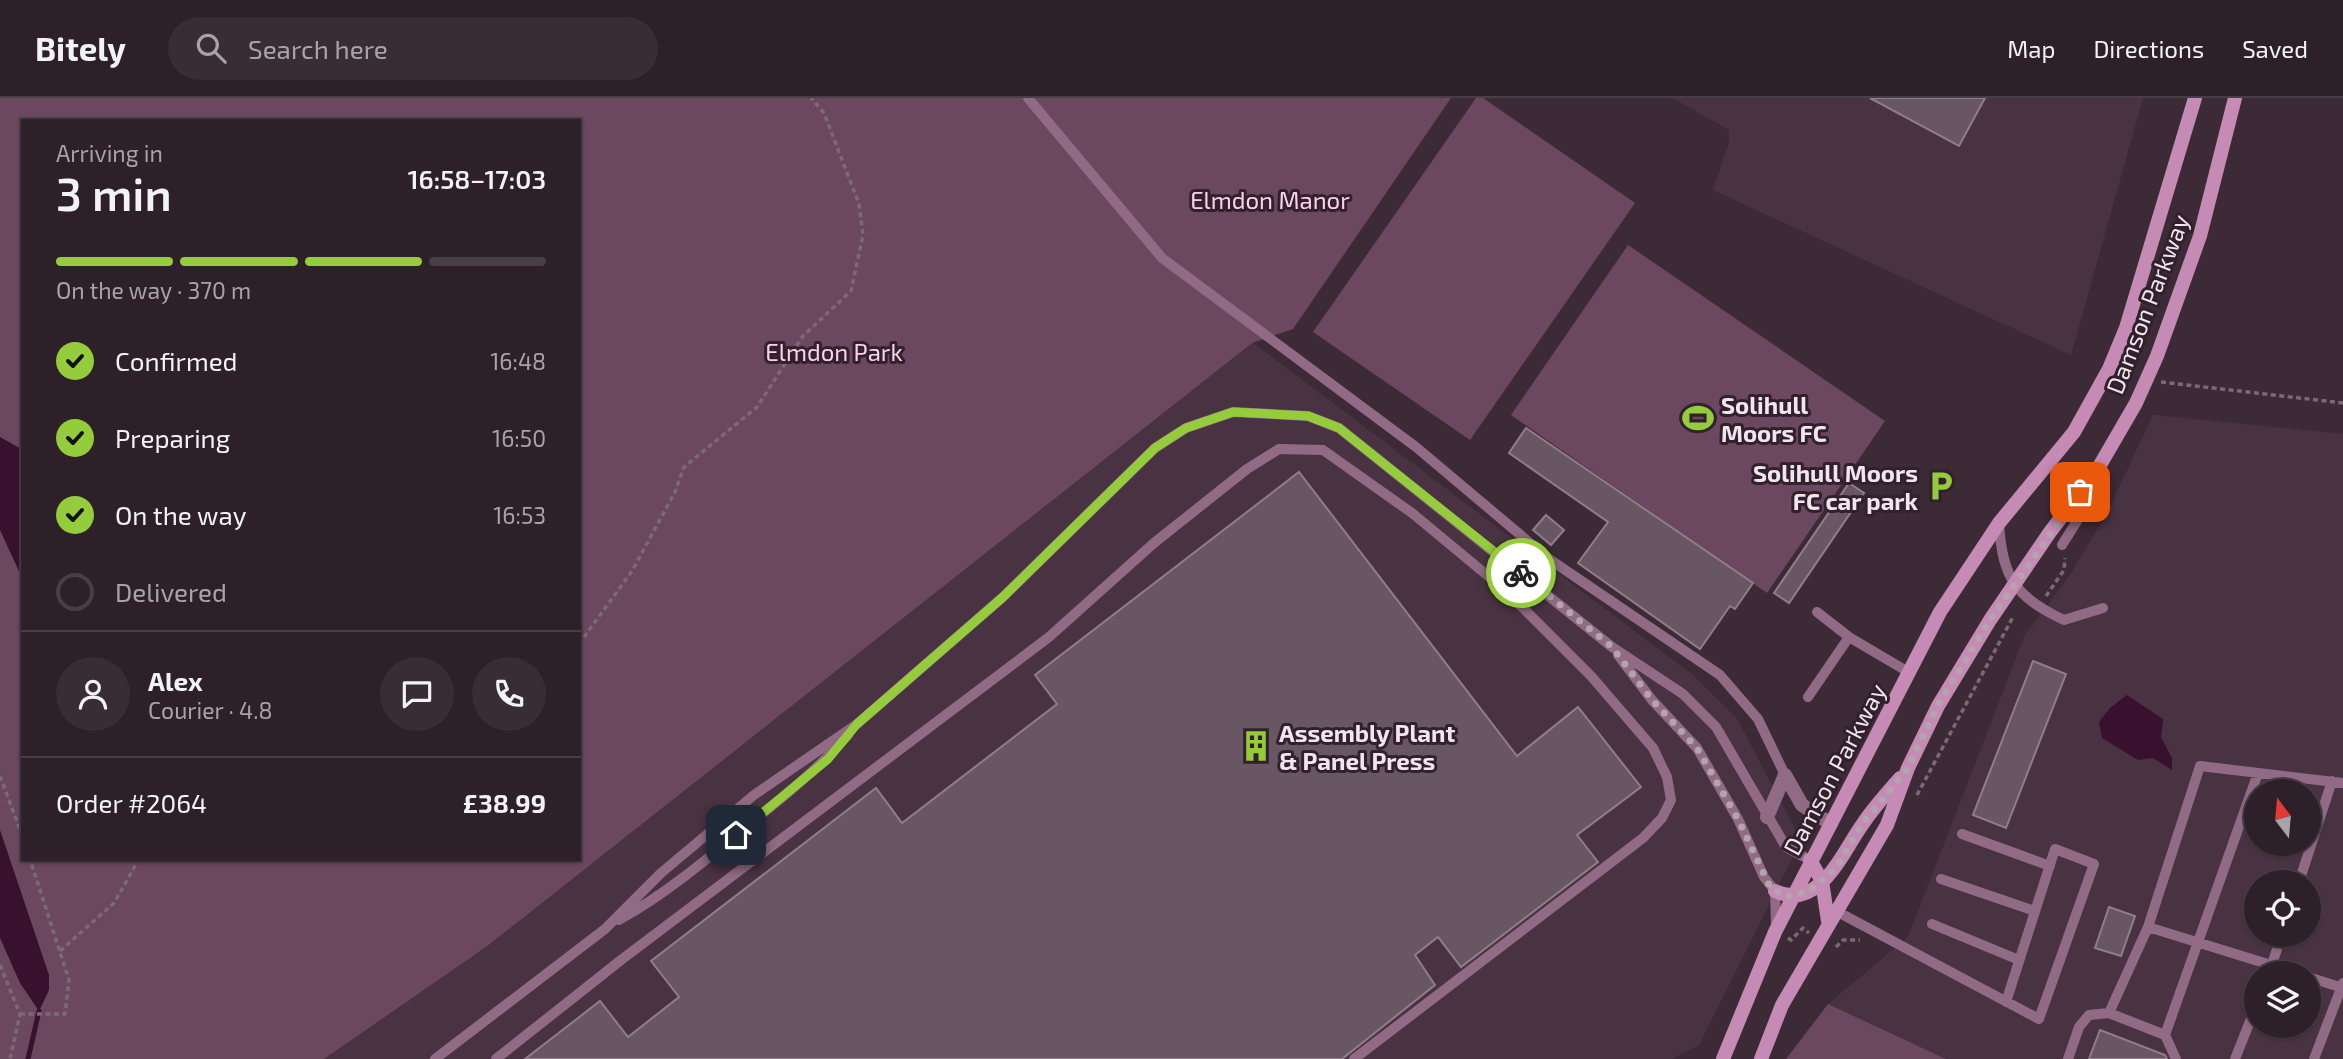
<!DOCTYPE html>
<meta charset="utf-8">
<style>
:root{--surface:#2d2028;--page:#392d34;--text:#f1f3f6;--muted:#a7a3a8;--line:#483e45;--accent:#94cc3c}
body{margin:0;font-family:"Exo 2",sans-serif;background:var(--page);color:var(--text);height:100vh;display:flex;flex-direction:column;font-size:26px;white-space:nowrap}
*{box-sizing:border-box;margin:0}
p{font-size:23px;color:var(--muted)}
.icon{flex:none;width:38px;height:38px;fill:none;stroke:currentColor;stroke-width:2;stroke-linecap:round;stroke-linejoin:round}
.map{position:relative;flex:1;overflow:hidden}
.drawer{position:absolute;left:21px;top:21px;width:560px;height:742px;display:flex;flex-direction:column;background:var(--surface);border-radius:0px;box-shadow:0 2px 5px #0004,0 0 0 2px var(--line)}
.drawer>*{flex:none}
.needle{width:46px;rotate:344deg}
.fabs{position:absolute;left:2244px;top:681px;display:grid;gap:14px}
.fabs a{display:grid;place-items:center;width:77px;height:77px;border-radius:50%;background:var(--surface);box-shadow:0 2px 5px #0004,0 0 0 2px var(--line);font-size:35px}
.pin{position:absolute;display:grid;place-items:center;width:60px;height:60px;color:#fff;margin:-30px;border-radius:14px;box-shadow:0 4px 10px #0006}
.courier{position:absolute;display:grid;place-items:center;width:70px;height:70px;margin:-35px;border:5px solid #94cc3c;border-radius:50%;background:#fff;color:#222;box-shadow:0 2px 9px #0007}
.headline em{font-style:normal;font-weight:600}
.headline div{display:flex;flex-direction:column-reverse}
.headline{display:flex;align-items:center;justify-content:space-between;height:119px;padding:0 35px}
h1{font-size:46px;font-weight:600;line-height:52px}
.bar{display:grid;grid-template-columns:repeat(4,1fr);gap:10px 7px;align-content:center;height:84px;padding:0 35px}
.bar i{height:9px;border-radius:5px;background:var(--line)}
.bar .selected{background:var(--accent)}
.bar p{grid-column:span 4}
.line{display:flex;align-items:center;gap:18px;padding:0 35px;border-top:2px solid var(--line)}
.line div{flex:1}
.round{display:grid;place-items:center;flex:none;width:74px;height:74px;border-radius:37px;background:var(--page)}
ol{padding:0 35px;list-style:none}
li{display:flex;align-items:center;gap:21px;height:77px}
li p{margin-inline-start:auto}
li .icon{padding:7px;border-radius:50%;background:var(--accent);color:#111;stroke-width:4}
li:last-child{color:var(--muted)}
li i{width:38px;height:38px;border:4px solid var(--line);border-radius:50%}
header{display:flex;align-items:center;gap:42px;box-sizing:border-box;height:98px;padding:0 35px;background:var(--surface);border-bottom:2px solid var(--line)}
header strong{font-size:33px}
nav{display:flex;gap:38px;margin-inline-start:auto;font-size:24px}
.search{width:490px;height:63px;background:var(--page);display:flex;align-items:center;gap:18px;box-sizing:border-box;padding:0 24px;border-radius:38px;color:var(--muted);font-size:26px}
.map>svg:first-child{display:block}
</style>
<header>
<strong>Bitely</strong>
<div class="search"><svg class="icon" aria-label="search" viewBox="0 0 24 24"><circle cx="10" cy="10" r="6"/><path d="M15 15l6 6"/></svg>Search here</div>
<nav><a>Map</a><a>Directions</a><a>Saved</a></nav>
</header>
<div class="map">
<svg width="2343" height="961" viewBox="0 0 2343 961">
<rect width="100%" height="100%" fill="#3c2b36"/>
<path fill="#493342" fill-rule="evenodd" d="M1673,0H2143L2071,257L1713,92L1729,44V32Z
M1252,244L1693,577L1736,619L1801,742L1699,947L1672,961H324L486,849Z
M2153,317L2343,336V961H1946L1828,906L1908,839L2025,537L2070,477L2107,415ZM2256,693H2308V746H2256ZM2256,784H2308V836H2256ZM2256,875H2308V928H2256Z"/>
<path fill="#6c4760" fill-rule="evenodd" d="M0,0H1451L1293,231L1252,245L486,849L324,961H0ZM23,23H579V761H23Z
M1476,0H1483L1635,105L1470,342L1313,234Z
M1628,147L1885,323L1767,495L1511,317Z
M1828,906L1946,961H1786Z"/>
<path fill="#37112d" d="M0,339L23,352V482L0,432Z
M2127,597L2163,621L2161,639L2172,660V672L2153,660L2138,662L2102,640L2099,624L2110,610Z
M0,732L49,877V892L39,913L20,885L0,840Z"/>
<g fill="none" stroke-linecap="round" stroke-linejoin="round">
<path stroke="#37112d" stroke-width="5" d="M28,961L39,913"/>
</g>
<path fill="#685662" stroke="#917d8a" stroke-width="2" d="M1870,0H1985L1959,48Z
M1526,330L1753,485L1735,511L1730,508L1700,551L1578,465L1608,424L1509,355Z
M1299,374L1517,658L1578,609L1641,689L1577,737L1598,764L1461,869L1438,839L1415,857L1435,887L1342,961H525L600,903L628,939L679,899L651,863L876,690L902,725L1057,606L1035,577Z
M1849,385L1864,395L1789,505L1774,495Z
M1546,417L1564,432L1551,447L1533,432Z
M2033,563L2066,576L2006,730L1973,717Z
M2109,809L2135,818L2121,858L2095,850Z
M2100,932L2165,957L2167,961H2089Z"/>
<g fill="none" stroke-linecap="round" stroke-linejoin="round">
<path stroke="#796a74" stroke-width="3.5" stroke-dasharray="5 3.5" stroke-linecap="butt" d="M2161,284L2343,305
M2046,498L2064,472L2065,460
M579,546L632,473L675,394L684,369L757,309L803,238L851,193L863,137L859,106L824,15L811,0
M0,678L23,740
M1822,684L1830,697
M1917,697L2013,519
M1788,840L1791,842L1803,830L1809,835
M1836,849L1843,842H1860
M60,853L114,805L139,761
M0,867L20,916L10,961
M20,916H65L69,882L30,761"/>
<path stroke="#916b85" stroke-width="10" d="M1028,0L1162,160L1416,349L1549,461L1720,577L1758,621L1785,677
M1999,425C2002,479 2015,499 2064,522L2103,510
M2062,447L2077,423L2091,386
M1817,514L1849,539L1910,575
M1618,557L1652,602L1697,650L1738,721L1764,779L1775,793L1776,827
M1808,599L1849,539
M1962,736L2050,768
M1941,781L2035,813
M2299,784L2332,683
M1836,813L2039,921L2094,766L2055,751L2006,904
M619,822C664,797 705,763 744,730C781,701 817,672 848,637
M1932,826L2019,862
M2148,829L2200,668L2343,685
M2269,875L2282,836
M2308,879L2343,890
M2109,915L2148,829L2297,875
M2165,937L2258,675
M435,961L605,831L661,775L754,697L857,626L1003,499L1155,350L1186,330L1233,314L1308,318L1339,330L1612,549L1683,596L1716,629L1786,749L1810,762
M496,961L621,862L1049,539L1154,445L1247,371L1279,351L1323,352L1412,415L1505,492L1591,578L1653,650L1667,679L1671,702L1662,720L1643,740L1354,961
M2068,961L2079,929L2089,917L2109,915L2165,937L2176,961
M2235,961L2256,908
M2314,961L2343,885"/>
<path stroke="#916b85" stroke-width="14" d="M1785,677L1802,707L1831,726
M1767,719L1785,677"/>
<path stroke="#c68bb4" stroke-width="14" d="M1810,762L1822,783L1828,823
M1775,793C1819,814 1842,755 1862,727C1873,710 1887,695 1900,680
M1723,961L1775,834L1940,514L1999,425L2074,334L2109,271L2126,230L2195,0
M1761,961L1782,907L1887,727L1908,670L1938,608L1990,522L2050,434L2096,374L2136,305L2157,258L2200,138L2235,0"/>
</g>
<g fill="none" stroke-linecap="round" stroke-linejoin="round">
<path stroke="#b2a5ad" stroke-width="7" stroke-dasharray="0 12.6" d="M1521,475L1612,549L1652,602L1697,650L1738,721L1770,789L1784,798H1794L1812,791L1836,770L1862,726L1908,670L1938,607L1990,522L2080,394"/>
<path stroke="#94cc3c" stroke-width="9" d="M736,737L828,661L857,626L1003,499L1155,350L1186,330L1233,314L1308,318L1339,330L1521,475"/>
</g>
<defs>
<symbol id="stadium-bare" viewBox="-9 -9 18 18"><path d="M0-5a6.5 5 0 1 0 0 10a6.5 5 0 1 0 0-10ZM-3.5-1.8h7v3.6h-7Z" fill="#94cc3c" stroke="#32212c" stroke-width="2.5" paint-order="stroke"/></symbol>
<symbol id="parking-bare" viewBox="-9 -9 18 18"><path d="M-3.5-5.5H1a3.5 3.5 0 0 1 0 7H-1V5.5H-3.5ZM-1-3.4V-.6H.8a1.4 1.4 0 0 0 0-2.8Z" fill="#94cc3c" stroke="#32212c" stroke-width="2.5" paint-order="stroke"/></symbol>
<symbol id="building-bare" viewBox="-9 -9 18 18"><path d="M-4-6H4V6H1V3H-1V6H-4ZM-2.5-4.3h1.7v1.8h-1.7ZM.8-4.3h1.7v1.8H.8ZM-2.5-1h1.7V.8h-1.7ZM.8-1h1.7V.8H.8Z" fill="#94cc3c" stroke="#32212c" stroke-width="2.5" paint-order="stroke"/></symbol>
</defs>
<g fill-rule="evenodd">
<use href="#stadium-bare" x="1676" y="298" width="44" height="44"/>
<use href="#parking-bare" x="1919" y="366" width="44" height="44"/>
<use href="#building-bare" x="1234" y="626" width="44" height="44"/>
</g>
<g text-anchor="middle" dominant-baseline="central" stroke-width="6" stroke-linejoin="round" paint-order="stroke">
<g font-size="24" fill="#fcd0ed" stroke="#32212c">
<text x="1270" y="101">Elmdon Manor</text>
<text x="834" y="253">Elmdon Park</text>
</g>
<g font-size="24" fill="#f1e6ed" stroke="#32212c">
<text transform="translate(2147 206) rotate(-69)">Damson Parkway</text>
<text transform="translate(1834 671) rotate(-62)">Damson Parkway</text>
</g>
<g font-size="24" font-weight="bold" fill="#f1e6ed" stroke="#32212c" text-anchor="start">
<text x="1721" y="306">Solihull<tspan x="1721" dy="28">Moors FC</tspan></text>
<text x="1918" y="374" text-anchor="end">Solihull Moors<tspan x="1918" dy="28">FC car park</tspan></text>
<text x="1279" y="634">Assembly Plant<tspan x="1279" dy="28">&amp; Panel Press</tspan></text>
</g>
</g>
</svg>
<div class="fabs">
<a><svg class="needle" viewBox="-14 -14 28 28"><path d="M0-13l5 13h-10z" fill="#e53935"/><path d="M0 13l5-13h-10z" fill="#a7a3a8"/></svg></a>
<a><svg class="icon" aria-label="locate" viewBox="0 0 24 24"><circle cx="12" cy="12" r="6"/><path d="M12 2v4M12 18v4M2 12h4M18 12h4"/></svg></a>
<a><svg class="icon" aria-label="layers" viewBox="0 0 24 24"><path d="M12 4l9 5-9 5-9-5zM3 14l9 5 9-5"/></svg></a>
</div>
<div class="pin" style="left:2080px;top:394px;background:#ea580c"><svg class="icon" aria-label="bag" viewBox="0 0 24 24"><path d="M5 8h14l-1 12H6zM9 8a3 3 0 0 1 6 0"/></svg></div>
<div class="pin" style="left:736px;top:737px;background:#1f2937"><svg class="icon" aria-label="home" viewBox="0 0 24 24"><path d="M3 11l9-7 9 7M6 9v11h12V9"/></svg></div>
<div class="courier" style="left:1521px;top:475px"><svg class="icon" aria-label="bike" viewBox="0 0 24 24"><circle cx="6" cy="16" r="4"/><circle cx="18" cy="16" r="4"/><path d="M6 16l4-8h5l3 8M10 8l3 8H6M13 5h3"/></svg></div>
<section class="drawer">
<div class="headline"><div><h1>3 min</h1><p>Arriving in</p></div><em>16:58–17:03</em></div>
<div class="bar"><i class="selected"></i><i class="selected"></i><i class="selected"></i><i></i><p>On the way · 370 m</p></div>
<ol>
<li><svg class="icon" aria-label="check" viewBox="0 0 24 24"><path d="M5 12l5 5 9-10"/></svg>Confirmed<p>16:48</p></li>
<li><svg class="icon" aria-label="check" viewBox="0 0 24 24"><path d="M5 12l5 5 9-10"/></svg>Preparing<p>16:50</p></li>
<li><svg class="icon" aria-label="check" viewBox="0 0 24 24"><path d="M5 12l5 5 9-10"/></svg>On the way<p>16:53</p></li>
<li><i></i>Delivered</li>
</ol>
<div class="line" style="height:126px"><a class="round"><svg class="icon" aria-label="person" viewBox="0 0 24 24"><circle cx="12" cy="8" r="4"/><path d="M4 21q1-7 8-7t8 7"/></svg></a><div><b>Alex</b><p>Courier · 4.8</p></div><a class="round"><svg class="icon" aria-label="chat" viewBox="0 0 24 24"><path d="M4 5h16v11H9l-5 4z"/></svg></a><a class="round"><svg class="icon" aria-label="phone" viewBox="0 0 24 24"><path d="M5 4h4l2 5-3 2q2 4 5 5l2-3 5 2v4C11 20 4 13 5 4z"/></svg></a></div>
<div class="line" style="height:91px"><div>Order #2064</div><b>£38.99</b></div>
</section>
</div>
